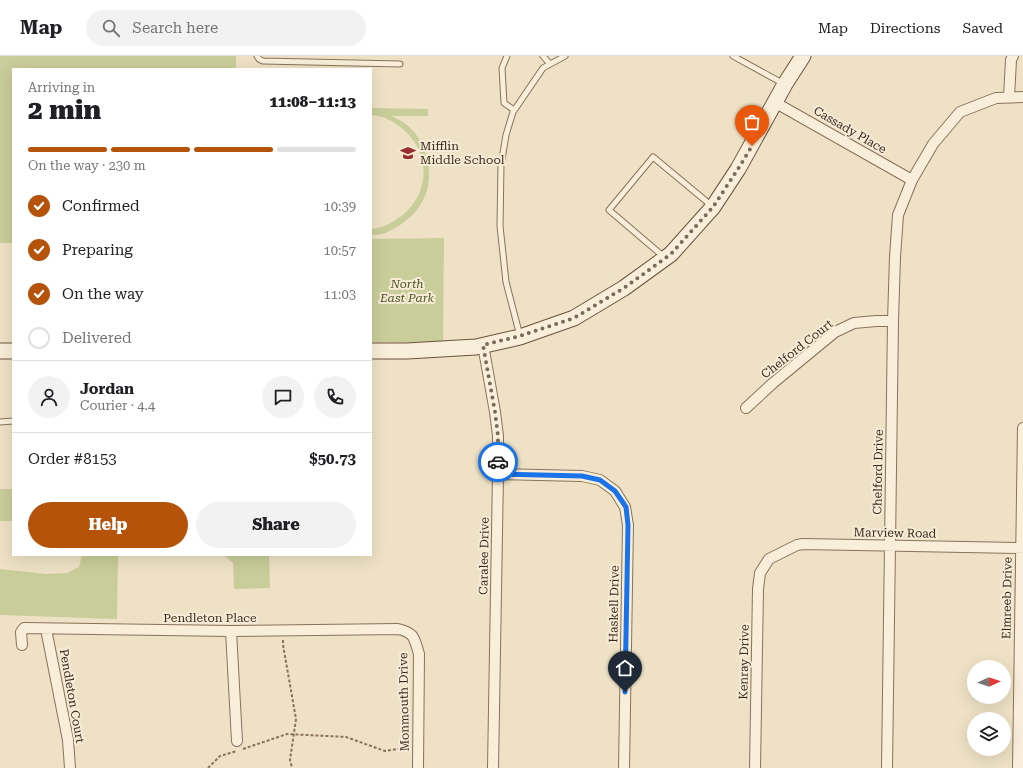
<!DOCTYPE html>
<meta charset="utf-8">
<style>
:root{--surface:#fff;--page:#f2f2f2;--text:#202124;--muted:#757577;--line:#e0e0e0;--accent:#b45309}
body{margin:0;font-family:"Roboto Serif",serif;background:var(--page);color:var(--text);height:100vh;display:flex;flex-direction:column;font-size:15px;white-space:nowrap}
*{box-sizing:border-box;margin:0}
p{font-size:13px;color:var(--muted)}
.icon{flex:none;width:22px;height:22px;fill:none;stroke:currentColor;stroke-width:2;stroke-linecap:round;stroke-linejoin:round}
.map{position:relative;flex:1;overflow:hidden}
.sheet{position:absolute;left:12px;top:12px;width:360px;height:488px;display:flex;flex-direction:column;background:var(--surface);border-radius:0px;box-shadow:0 4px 16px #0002}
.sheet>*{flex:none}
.needle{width:26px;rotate:87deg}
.tools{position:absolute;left:967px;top:604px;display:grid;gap:8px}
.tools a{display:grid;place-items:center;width:44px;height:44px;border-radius:50%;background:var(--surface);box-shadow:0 4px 16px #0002;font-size:20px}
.pin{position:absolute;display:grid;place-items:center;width:34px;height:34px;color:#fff;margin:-41px -17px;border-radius:50% 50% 50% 0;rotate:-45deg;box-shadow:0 0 4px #0007}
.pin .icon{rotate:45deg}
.courier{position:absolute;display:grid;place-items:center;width:40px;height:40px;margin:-20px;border:3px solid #1a73e8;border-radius:50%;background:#fff;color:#222;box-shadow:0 1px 5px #0007}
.summary em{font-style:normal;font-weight:800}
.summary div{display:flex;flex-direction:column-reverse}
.summary{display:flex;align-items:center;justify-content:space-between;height:68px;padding:0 16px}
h1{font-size:26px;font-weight:800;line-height:30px}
.bar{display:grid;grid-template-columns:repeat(4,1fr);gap:6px 4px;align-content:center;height:48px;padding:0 16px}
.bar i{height:5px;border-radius:3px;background:var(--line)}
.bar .selected{background:var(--accent)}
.bar p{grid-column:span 4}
.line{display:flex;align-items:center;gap:10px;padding:0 16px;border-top:1px solid var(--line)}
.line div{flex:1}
.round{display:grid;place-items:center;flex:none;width:42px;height:42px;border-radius:21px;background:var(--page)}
ol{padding:0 16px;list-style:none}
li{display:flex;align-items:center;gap:12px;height:44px}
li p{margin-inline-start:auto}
li .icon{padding:4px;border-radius:50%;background:var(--accent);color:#fff;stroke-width:4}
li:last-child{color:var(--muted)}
li i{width:22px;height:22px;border:2px solid var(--line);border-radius:50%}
.cta{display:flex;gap:8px;margin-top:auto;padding:8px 16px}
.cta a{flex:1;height:46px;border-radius:24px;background:var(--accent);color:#fff;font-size:16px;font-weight:800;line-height:46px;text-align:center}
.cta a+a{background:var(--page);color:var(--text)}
header{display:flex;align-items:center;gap:24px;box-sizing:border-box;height:56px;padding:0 20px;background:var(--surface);border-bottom:1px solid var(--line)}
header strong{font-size:19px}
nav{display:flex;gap:22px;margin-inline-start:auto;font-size:14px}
.search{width:280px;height:36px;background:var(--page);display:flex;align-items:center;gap:10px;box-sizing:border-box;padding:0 14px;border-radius:22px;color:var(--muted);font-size:15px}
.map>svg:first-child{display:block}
</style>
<header>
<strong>Map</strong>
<div class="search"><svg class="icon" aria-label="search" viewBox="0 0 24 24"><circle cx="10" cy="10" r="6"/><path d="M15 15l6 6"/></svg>Search here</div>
<nav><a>Map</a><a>Directions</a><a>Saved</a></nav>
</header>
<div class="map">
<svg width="1023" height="712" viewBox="0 0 1023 712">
<rect width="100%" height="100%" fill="#eee1c5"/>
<path fill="#c8cd99" d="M0,0H236V13H13V187H0Z
M371,52L428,53V60H392C399,64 407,68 412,74C430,92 435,126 421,148C417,155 411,161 404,166C395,173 383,180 371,179V173C379,173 387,169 394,165C431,144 434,95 399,70C391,64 381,59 371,59Z
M444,182L443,287L371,286V183Z
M0,433H13V465H0Z
M82,499H118L117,563L0,559V513L46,518L67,517L79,511Z
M224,499H269L270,532L234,533L233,507Z"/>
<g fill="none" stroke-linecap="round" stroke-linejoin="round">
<defs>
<path id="service" d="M257,0L259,3L263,5L400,8
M507,0L502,12L504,47L514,54
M543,0L550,8
M733,0L784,28
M664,201L609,154L653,101L712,150
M520,280L506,226L500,170L501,109L506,79L513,56L543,12L565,0
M0,366L13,365"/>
<path id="minor" d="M1009,41L1011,4L1013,0
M776,47L912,124
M483,289L495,356L498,380V418L493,712
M746,352L773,327L835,276L854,267L876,265H893
M498,418L582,420L600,424L615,435L625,451L628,469L624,712
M46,573L68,684L70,712
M231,575L237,685
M22,589L21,576L24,572L231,575L398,573C415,577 414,582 419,598L418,712
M755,712L758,533L760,517L769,503L797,489L803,488L1023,492
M887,712L893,265L895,201L898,159L912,124L933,88L960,56L996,42L1023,41
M1018,712L1023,372"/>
<path id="secondary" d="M0,295H13
M371,295H407L476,291L520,281L574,262L624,232L671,198L713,151L738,113L785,28L803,0"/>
</defs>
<use href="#service" stroke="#89725b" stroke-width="7"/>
<use href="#minor" stroke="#89725b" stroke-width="12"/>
<use href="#secondary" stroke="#6b533e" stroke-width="17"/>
<path stroke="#89725b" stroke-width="2" stroke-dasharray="3 2" stroke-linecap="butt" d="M283,584V589L296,663L290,704L292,712
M243,693L287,678L346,681L385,695L409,691
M208,712L220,700L237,695"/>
<use href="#service" stroke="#f9eed9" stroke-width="5"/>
<use href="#minor" stroke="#f9eed9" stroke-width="10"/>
<use href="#secondary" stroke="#f9eed9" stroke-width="15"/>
</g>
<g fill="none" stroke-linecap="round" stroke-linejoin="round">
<path stroke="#796b59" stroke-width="4" stroke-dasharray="0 7.2" d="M498,406V380L495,356L483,289L520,280L574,262L624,232L671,198L713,151L738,113L752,90"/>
<path stroke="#1a73e8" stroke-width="5" d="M498,406V418L582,420L600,424L615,435L626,451L628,469L625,636"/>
</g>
<defs>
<symbol id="school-bare" viewBox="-9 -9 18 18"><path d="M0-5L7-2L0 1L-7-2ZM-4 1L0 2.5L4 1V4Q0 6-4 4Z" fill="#982b30" stroke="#f6ebd5" stroke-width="2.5" paint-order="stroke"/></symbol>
</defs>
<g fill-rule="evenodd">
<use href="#school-bare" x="397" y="86" width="22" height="22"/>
</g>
<g text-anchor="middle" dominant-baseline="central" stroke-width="4" stroke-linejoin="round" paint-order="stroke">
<g font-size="12" fill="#3a2b1f" stroke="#f6ebd5">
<text transform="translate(850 74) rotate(30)">Cassady Place</text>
<text transform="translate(797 293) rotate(-38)">Chelford Court</text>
<text transform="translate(878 416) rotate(-89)">Chelford Drive</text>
<text transform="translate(895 477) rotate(1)">Marview Road</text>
<text transform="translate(484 500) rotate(-89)">Caralee Drive</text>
<text transform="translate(1007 542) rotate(-89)">Elmreeb Drive</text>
<text transform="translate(614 548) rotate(-89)">Haskell Drive</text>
<text x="210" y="562">Pendleton Place</text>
<text transform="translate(744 606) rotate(-89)">Kenray Drive</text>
<text transform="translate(72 640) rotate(80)">Pendleton Court</text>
<text transform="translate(404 646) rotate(-91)">Monmouth Drive</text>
</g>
<g font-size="12" fill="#3a2b1f" stroke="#f6ebd5" text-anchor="start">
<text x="420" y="90">Mifflin<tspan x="420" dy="14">Middle School</tspan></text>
</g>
<g font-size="12" font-style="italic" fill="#4c5626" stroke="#f6ebd5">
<text x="407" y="228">North<tspan x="407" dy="14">East Park</tspan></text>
</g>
</g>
</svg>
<div class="tools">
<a><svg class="needle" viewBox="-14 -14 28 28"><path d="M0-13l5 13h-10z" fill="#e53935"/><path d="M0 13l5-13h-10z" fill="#757577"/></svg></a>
<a><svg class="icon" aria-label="layers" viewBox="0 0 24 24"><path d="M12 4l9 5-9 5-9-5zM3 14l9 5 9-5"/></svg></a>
</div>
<div class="pin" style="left:752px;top:90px;background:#ea580c"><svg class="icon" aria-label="bag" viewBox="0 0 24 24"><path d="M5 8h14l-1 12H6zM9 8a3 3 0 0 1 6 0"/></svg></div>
<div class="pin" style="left:625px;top:636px;background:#1f2937"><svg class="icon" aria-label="home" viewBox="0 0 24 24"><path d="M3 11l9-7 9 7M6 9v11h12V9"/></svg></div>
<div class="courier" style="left:498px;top:406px"><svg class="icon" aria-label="car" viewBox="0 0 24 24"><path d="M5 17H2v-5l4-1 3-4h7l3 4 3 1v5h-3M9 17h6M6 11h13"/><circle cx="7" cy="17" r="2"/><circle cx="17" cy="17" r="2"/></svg></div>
<section class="sheet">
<div class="summary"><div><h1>2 min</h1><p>Arriving in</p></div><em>11:08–11:13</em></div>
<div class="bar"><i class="selected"></i><i class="selected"></i><i class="selected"></i><i></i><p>On the way · 230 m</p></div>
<ol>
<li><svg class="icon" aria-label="check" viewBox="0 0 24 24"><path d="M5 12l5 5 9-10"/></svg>Confirmed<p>10:39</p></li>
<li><svg class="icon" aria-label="check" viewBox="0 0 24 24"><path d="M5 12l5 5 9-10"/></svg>Preparing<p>10:57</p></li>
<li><svg class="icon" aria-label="check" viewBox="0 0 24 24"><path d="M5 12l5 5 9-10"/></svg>On the way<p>11:03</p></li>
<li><i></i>Delivered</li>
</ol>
<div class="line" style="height:72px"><a class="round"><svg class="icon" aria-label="person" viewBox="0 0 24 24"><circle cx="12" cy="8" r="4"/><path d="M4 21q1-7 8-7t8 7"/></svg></a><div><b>Jordan</b><p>Courier · 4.4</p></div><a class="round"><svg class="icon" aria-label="chat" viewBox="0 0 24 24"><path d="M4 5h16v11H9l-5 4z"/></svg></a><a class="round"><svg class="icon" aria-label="phone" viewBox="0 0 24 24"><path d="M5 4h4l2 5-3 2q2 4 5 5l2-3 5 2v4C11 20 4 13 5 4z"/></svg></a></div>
<div class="line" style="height:52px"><div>Order #8153</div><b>$50.73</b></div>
<div class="cta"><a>Help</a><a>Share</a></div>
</section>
</div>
